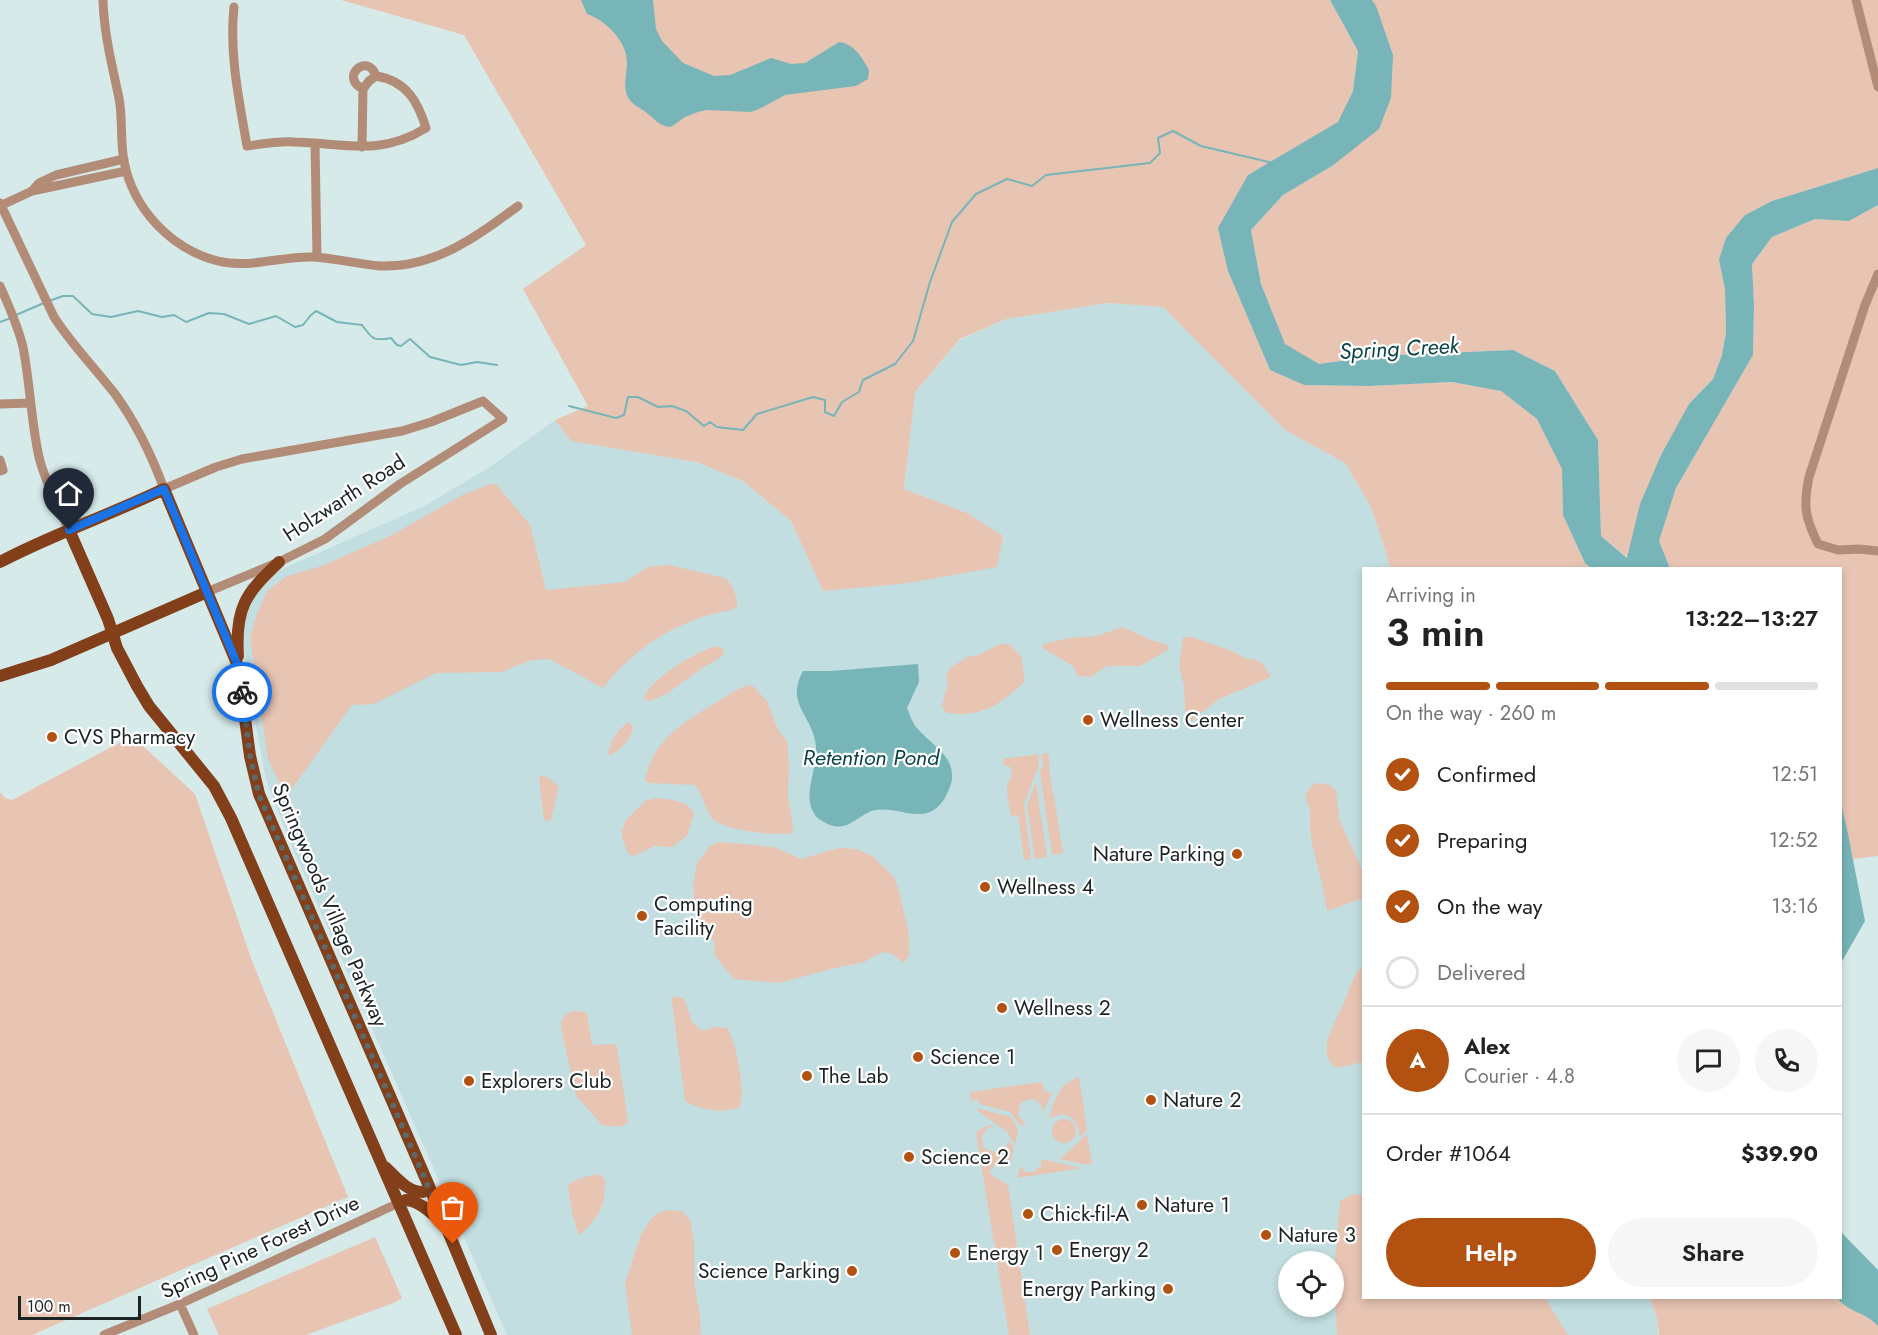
<!DOCTYPE html>
<meta charset="utf-8">
<style>
:root{--surface:#fff;--page:#f6f6f6;--text:#222;--muted:#767676;--line:#e0e0e0;--accent:#b25110}
body{margin:0;font-family:Jost,sans-serif;background:var(--page);color:var(--text);height:100vh;display:flex;flex-direction:column;font-size:22px;white-space:nowrap}
*{box-sizing:border-box;margin:0}
p{font-size:20px;color:var(--muted)}
.icon{flex:none;width:33px;height:33px;fill:none;stroke:currentColor;stroke-width:2;stroke-linecap:round;stroke-linejoin:round}
.map{position:relative;flex:1;overflow:hidden}
.drawer{position:absolute;left:1362px;top:567px;width:480px;height:732px;display:flex;flex-direction:column;background:var(--surface);border-radius:0px;box-shadow:0 3px 9px #0003}
.drawer>*{flex:none}
.controls{position:absolute;left:1278px;top:1251px;display:grid;gap:12px}
.controls a{display:grid;place-items:center;width:66px;height:66px;border-radius:50%;background:var(--surface);box-shadow:0 3px 9px #0003;font-size:30px}
.scale{position:absolute;left:18px;bottom:15px;width:123px;box-sizing:border-box;padding-left:6px;border:3px solid #1c2323;border-top:0;font-size:16px;line-height:21px;white-space:nowrap;color:#1c2323;-webkit-text-stroke:4px #fff;paint-order:stroke}
.pin{position:absolute;display:grid;place-items:center;width:51px;height:51px;color:#fff;margin:-62px -26px;border-radius:50% 50% 50% 0;rotate:-45deg;box-shadow:0 0 6px #0007}
.pin .icon{rotate:45deg}
.courier{position:absolute;display:grid;place-items:center;width:60px;height:60px;margin:-30px;border:4px solid #1a73e8;border-radius:50%;background:#fff;color:#222;box-shadow:0 2px 8px #0007}
.overview em{font-style:normal;font-weight:600}
.overview div{display:flex;flex-direction:column-reverse}
.overview{display:flex;align-items:center;justify-content:space-between;height:102px;padding:0 24px}
h1{font-size:39px;font-weight:600;line-height:45px}
.bar{display:grid;grid-template-columns:repeat(4,1fr);gap:9px 6px;align-content:center;height:72px;padding:0 24px}
.bar i{height:8px;border-radius:4px;background:var(--line)}
.bar .active{background:var(--accent)}
.bar p{grid-column:span 4}
.line{display:flex;align-items:center;gap:15px;padding:0 24px;border-top:2px solid var(--line)}
.line div{flex:1}
.round{display:grid;place-items:center;flex:none;width:63px;height:63px;border-radius:32px;background:var(--page)}
ol{padding:0 24px;list-style:none}
li{display:flex;align-items:center;gap:18px;height:66px}
li p{margin-inline-start:auto}
li .icon{padding:6px;border-radius:50%;background:var(--accent);color:#fff;stroke-width:4}
li:last-child{color:var(--muted)}
li i{width:33px;height:33px;border:3px solid var(--line);border-radius:50%}
.button{display:flex;gap:12px;margin-top:auto;padding:12px 24px}
.button a{flex:1;height:69px;border-radius:36px;background:var(--accent);color:#fff;font-size:24px;font-weight:600;line-height:69px;text-align:center}
.button a+a{background:var(--page);color:var(--text)}
.map>svg:first-child{display:block}
</style>
<div class="map">
<svg width="1878" height="1335" viewBox="0 0 1878 1335">
<rect width="100%" height="100%" fill="#d7eaea"/>
<path fill="#c3dee0" fill-rule="evenodd" d="M1107,303L1163,307L1285,430L1345,463L1370,505L1385,549L1390,568H1364V1298H1650L1657,1319L1658,1335H507L290,842L266,780L246,671L242,631L246,585L424,506L490,467L555,420L571,441L696,462L743,481L791,521L823,591L967,513L904,489L915,392L960,340L1006,319ZM1288,1262H1334V1306H1288Z"/>
<path fill="#e8c4b3" d="M341,0H1330L1358,51L1353,91L1338,123L1248,175L1228,271L1270,370L1304,385L1369,386L1452,382L1501,391L1537,419L1562,469L1563,515L1585,563L1591,568H1390L1385,549L1370,505L1345,463L1285,430L1163,307L1107,303L1006,319L960,339L915,392L904,489L967,513L1003,536L997,567L909,583L823,591L791,521L743,481L696,462L571,441L555,420L588,406L523,289L586,245L464,35Z
M1372,0H1878V168L1772,201L1745,215L1719,260L1725,289L1726,332L1722,355L1713,379L1689,404L1634,535L1628,558L1601,536L1598,440L1555,371L1513,350L1375,356L1319,364L1285,345L1261,284L1251,230L1283,195L1332,166L1393,55Z
M1878,205V856L1853,859L1841,808L1840,791V568H1670L1659,541L1676,488L1753,355L1754,305L1752,264L1772,237L1815,219L1849,221Z
M490,484H496L530,525L546,590L625,582L648,567L669,565L725,578L732,586L737,599V606L732,610C680,618 635,647 603,688L549,659L531,660L502,672L436,673L374,704L352,705L286,797L268,759L250,638L257,614L267,591L287,576L322,566L392,535L462,495Z
M1122,627L1151,640L1168,645L1169,649L1140,666H1107L1091,677L1077,676L1074,667L1043,648V644L1070,638L1097,636Z
M1183,637H1192L1232,651L1245,658L1257,660L1263,664L1271,677L1219,699L1186,725L1184,686L1179,665Z
M1000,644H1009L1021,656L1025,681C1002,704 978,720 945,712L942,706L948,683L946,677L950,668L969,656L978,655Z
M718,646L724,650L723,656L702,668L668,693L650,701L644,698C649,680 699,649 718,646Z
M752,685L767,701L777,728L787,741L789,763L788,796L793,826L792,833C776,836 725,831 713,819C704,810 704,795 695,785L648,783L645,781C651,741 686,720 719,701C729,695 739,686 752,685Z
M627,723H630L633,726C633,738 619,751 610,756L608,754C610,741 617,731 627,723Z
M132,736L195,794L252,961L348,1197L32,1335H0V792L5,798L12,800Z
M1048,753C1050,763 1050,788 1054,796L1063,853L1052,855L1040,772L1043,765L1041,754Z
M1038,754L1039,765L1024,804L1031,859L1024,860L1018,815L1011,816C1010,808 1007,798 1007,790C1007,780 1016,776 1009,766H1004L1003,759Z
M542,776L547,777L559,787L551,819L549,821L544,820L539,777Z
M1036,782L1047,857L1035,859L1027,806Z
M1315,783L1330,785L1336,790L1339,819L1363,872V898L1327,911L1322,884L1312,844L1310,828V810L1305,796L1309,789Z
M657,798C671,800 687,800 694,813L687,836L672,847L655,846L634,856L628,854L622,837V830L626,820L645,801Z
M719,842L774,847L801,859L839,848L856,849L872,856L894,877L899,891L909,935V955L904,963L892,954L883,952L864,962L831,969L779,983L734,979L715,956L714,942L696,912L693,885L697,863L710,846Z
M1363,965V1062L1337,1068C1314,1054 1335,1023 1343,1005C1350,989 1351,978 1363,965Z
M676,996L684,999L692,1022L701,1030H708L713,1027L727,1028L729,1031C736,1045 747,1094 739,1108C718,1113 704,1111 685,1101L672,1001V998Z
M573,1011L585,1012L587,1015L592,1045L615,1044L617,1047L628,1122C622,1129 610,1126 602,1125L576,1096L561,1028C561,1019 564,1014 573,1011Z
M1077,1077H1079L1087,1130L1079,1138C1081,1119 1065,1108 1049,1119L1052,1106L1063,1086Z
M1042,1082L1045,1091L1050,1093L1053,1092L1043,1111C1040,1098 1030,1096 1020,1104L1018,1115L1026,1124L1021,1126L1010,1112L979,1104V1100L974,1099L971,1101L970,1092Z
M977,1108L1011,1117L1018,1130L1015,1145L1007,1132L977,1110Z
M1052 1131a12 12 0 1 1 24 0a12 12 0 1 1-24 0Z
M992,1125L994,1126L988,1128L982,1136L983,1147C993,1155 1005,1153 1009,1140L1014,1149L1008,1168L1003,1164L995,1165L989,1171L993,1176L1008,1185L1030,1335H1009L976,1133L986,1126Z
M1087,1134L1092,1164L1088,1165L1060,1159Z
M1041,1159L1081,1168L1018,1178L1020,1166L1026,1172H1033L1041,1166Z
M600,1174L605,1180C605,1209 599,1216 579,1236L572,1213L568,1186C575,1178 589,1176 600,1174Z
M1353,1194L1363,1195L1364,1298H1545L1568,1335H1337L1334,1271L1340,1201Z
M668,1210L682,1211L690,1220L694,1241V1282L700,1316L701,1335H632L625,1284L641,1234L651,1219L660,1212Z
M375,1237L402,1298L396,1302L306,1335H219L207,1309Z
M1650,1298H1837C1851,1314 1864,1311 1878,1326V1335H1659L1657,1319Z"/>
<path fill="#77b5b8" d="M581,0H653L656,29L662,41L683,63L714,76L730,75L771,58L791,64L805,63L839,42C854,44 862,57 869,70L868,79L856,86L785,95L759,109L751,112L707,110L698,112L685,117L671,127C659,126 657,121 648,114C640,107 631,105 627,95C623,86 627,72 627,62C627,41 605,20 587,14Z
M1330,0H1372L1376,6L1393,55L1391,98L1379,129L1332,166L1283,195L1251,230L1261,284L1285,344L1319,364L1375,356L1513,350L1555,371L1598,440L1601,536L1627,558L1640,504L1661,455L1689,404L1713,379L1722,355L1726,332L1725,289L1719,260L1726,238L1745,215L1772,201L1878,168V205L1849,221L1815,219L1772,237L1752,264L1754,305L1753,355L1676,488L1659,541L1670,568H1591L1585,563L1563,515L1562,469L1537,419L1501,391L1452,382L1369,386L1304,385L1270,370L1228,271L1218,228L1248,175L1338,122L1353,91L1358,51Z
M918,664L919,682L907,708C910,714 912,723 917,728C929,743 951,753 952,774C953,782 949,789 946,796C927,829 903,806 876,810C857,813 848,837 822,821C819,819 816,817 815,815C800,793 821,767 815,740C809,713 786,702 803,671H831Z
M1840,791L1842,808L1848,834L1865,921L1841,963Z
M1841,1232L1878,1270V1326C1864,1311 1851,1314 1837,1298H1840Z"/>
<g fill="none" stroke-linecap="round" stroke-linejoin="round">
<path stroke="#77b5b8" stroke-width="2" d="M49,301L63,296H73L92,314L111,317L138,311L162,317L174,315L186,322L209,313L224,314L249,324L276,316L295,327L303,325L310,316L316,311L337,322L362,325C373,340 373,341 391,338L397,345L401,346L410,339L430,357L461,365L477,362L497,365
M16,315L44,303
M0,322L11,318
M569,406L616,418L624,415L628,397H638L658,407L672,406L686,411L704,426L710,422L717,427L743,430L757,414L813,397L825,400V412L834,416L842,402L859,392L863,380L895,364L913,341L930,282L952,222L976,194L1007,179L1032,186L1046,175L1150,163L1160,153L1158,138L1173,131L1201,146L1273,163"/>
<path stroke="#b38c78" stroke-width="9" d="M103,0C104,34 112,65 119,98C123,119 120,140 124,161C133,209 171,249 218,261C249,269 281,256 313,257C335,258 357,264 380,266C435,268 476,237 518,206
M1856,0L1878,87
M234,7C229,53 239,100 247,146C262,144 278,141 294,142C344,143 379,157 426,128C418,102 407,81 376,76L369,81L363,89L362,147
M363,89C339,78 367,51 376,76
M315,143L317,257
M32,191L126,171
M0,203L54,317C72,345 95,368 115,394C136,423 152,456 164,489L216,467L242,459L402,431L431,422L483,401L503,419L400,484L325,539L279,562L207,592
M0,206L32,191L39,183L56,175L124,159
M1878,274L1865,305L1809,477C1803,507 1805,517 1818,544L1838,550L1859,549L1878,551
M0,286C9,306 18,326 23,347C30,383 31,421 39,457C45,483 59,506 69,530
M0,404L30,403
M0,460L3,470L0,471
M180,1304L194,1335
M104,1335L180,1304L403,1201"/>
<path stroke="#823f19" stroke-width="12" d="M69,530L108,619L117,648L137,686L149,706L214,786L231,818L456,1335
M0,562C53,534 110,515 164,489L238,666L250,756L259,794L438,1207L491,1335
M238,656C235,608 245,594 279,562
M0,676L51,660L207,592
M385,1167C397,1178 407,1192 423,1192
M406,1200C421,1201 434,1216 445,1225"/>
</g>
<g fill="none" stroke-linecap="round" stroke-linejoin="round">
<path stroke="#5d6969" stroke-width="6" stroke-dasharray="0 10.8" d="M242,692L250,756L259,795L453,1244"/>
<path stroke="#1a73e8" stroke-width="8" d="M69,530L164,489L238,666L242,692"/>
</g>
<g fill="#b25110" stroke="#fff" stroke-width="2">
<circle cx="1088" cy="720" r="6"/>
<circle cx="52" cy="737" r="6"/>
<circle cx="1237" cy="854" r="6"/>
<circle cx="985" cy="887" r="6"/>
<circle cx="642" cy="916" r="6"/>
<circle cx="1002" cy="1008" r="6"/>
<circle cx="918" cy="1057" r="6"/>
<circle cx="807" cy="1076" r="6"/>
<circle cx="469" cy="1081" r="6"/>
<circle cx="1151" cy="1100" r="6"/>
<circle cx="909" cy="1157" r="6"/>
<circle cx="1142" cy="1205" r="6"/>
<circle cx="1028" cy="1214" r="6"/>
<circle cx="1266" cy="1235" r="6"/>
<circle cx="1057" cy="1250" r="6"/>
<circle cx="955" cy="1253" r="6"/>
<circle cx="852" cy="1271" r="6"/>
<circle cx="1168" cy="1289" r="6"/>
</g>
<g text-anchor="middle" dominant-baseline="central" stroke-width="4.5" stroke-linejoin="round" paint-order="stroke">
<g font-size="21" fill="#1c2323" stroke="#fff">
<text transform="translate(344 498) rotate(-33)">Holzwarth Road</text>
<text transform="translate(330 905) rotate(67)">Springwoods Village Parkway</text>
<text transform="translate(260 1247) rotate(-25)">Spring Pine Forest Drive</text>
</g>
<g font-size="21" fill="#1c2323" stroke="#fff" text-anchor="start">
<text x="1100" y="720">Wellness Center</text>
<text x="64" y="737">CVS Pharmacy</text>
<text x="1225" y="854" text-anchor="end">Nature Parking</text>
<text x="997" y="887">Wellness 4</text>
<text x="654" y="904">Computing<tspan x="654" dy="24">Facility</tspan></text>
<text x="1014" y="1008">Wellness 2</text>
<text x="930" y="1057">Science 1</text>
<text x="819" y="1076">The Lab</text>
<text x="481" y="1081">Explorers Club</text>
<text x="1163" y="1100">Nature 2</text>
<text x="921" y="1157">Science 2</text>
<text x="1154" y="1205">Nature 1</text>
<text x="1040" y="1214">Chick-fil-A</text>
<text x="1278" y="1235">Nature 3</text>
<text x="1069" y="1250">Energy 2</text>
<text x="967" y="1253">Energy 1</text>
<text x="840" y="1271" text-anchor="end">Science Parking</text>
<text x="1156" y="1289" text-anchor="end">Energy Parking</text>
</g>
<g font-size="22" font-style="italic" fill="#0a4447" stroke="#fff">
<text transform="translate(1399 348) rotate(-3)">Spring Creek</text>
<text x="871" y="757">Retention Pond</text>
</g>
</g>
</svg>
<div class="controls">
<a><svg class="icon" aria-label="locate" viewBox="0 0 24 24"><circle cx="12" cy="12" r="6"/><path d="M12 2v4M12 18v4M2 12h4M18 12h4"/></svg></a>
</div>
<div class="scale">100 m</div>
<div class="pin" style="left:453px;top:1244px;background:#ea580c"><svg class="icon" aria-label="bag" viewBox="0 0 24 24"><path d="M5 8h14l-1 12H6zM9 8a3 3 0 0 1 6 0"/></svg></div>
<div class="pin" style="left:69px;top:530px;background:#1f2937"><svg class="icon" aria-label="home" viewBox="0 0 24 24"><path d="M3 11l9-7 9 7M6 9v11h12V9"/></svg></div>
<div class="courier" style="left:242px;top:692px"><svg class="icon" aria-label="bike" viewBox="0 0 24 24"><circle cx="6" cy="16" r="4"/><circle cx="18" cy="16" r="4"/><path d="M6 16l4-8h5l3 8M10 8l3 8H6M13 5h3"/></svg></div>
<section class="drawer">
<div class="overview"><div><h1>3 min</h1><p>Arriving in</p></div><em>13:22–13:27</em></div>
<div class="bar"><i class="active"></i><i class="active"></i><i class="active"></i><i></i><p>On the way · 260 m</p></div>
<ol>
<li><svg class="icon" aria-label="check" viewBox="0 0 24 24"><path d="M5 12l5 5 9-10"/></svg>Confirmed<p>12:51</p></li>
<li><svg class="icon" aria-label="check" viewBox="0 0 24 24"><path d="M5 12l5 5 9-10"/></svg>Preparing<p>12:52</p></li>
<li><svg class="icon" aria-label="check" viewBox="0 0 24 24"><path d="M5 12l5 5 9-10"/></svg>On the way<p>13:16</p></li>
<li><i></i>Delivered</li>
</ol>
<div class="line" style="height:108px"><b class="round" style="background:var(--accent);color:#fff">A</b><div><b>Alex</b><p>Courier · 4.8</p></div><a class="round"><svg class="icon" aria-label="chat" viewBox="0 0 24 24"><path d="M4 5h16v11H9l-5 4z"/></svg></a><a class="round"><svg class="icon" aria-label="phone" viewBox="0 0 24 24"><path d="M5 4h4l2 5-3 2q2 4 5 5l2-3 5 2v4C11 20 4 13 5 4z"/></svg></a></div>
<div class="line" style="height:78px"><div>Order #1064</div><b>$39.90</b></div>
<div class="button"><a>Help</a><a>Share</a></div>
</section>
</div>
